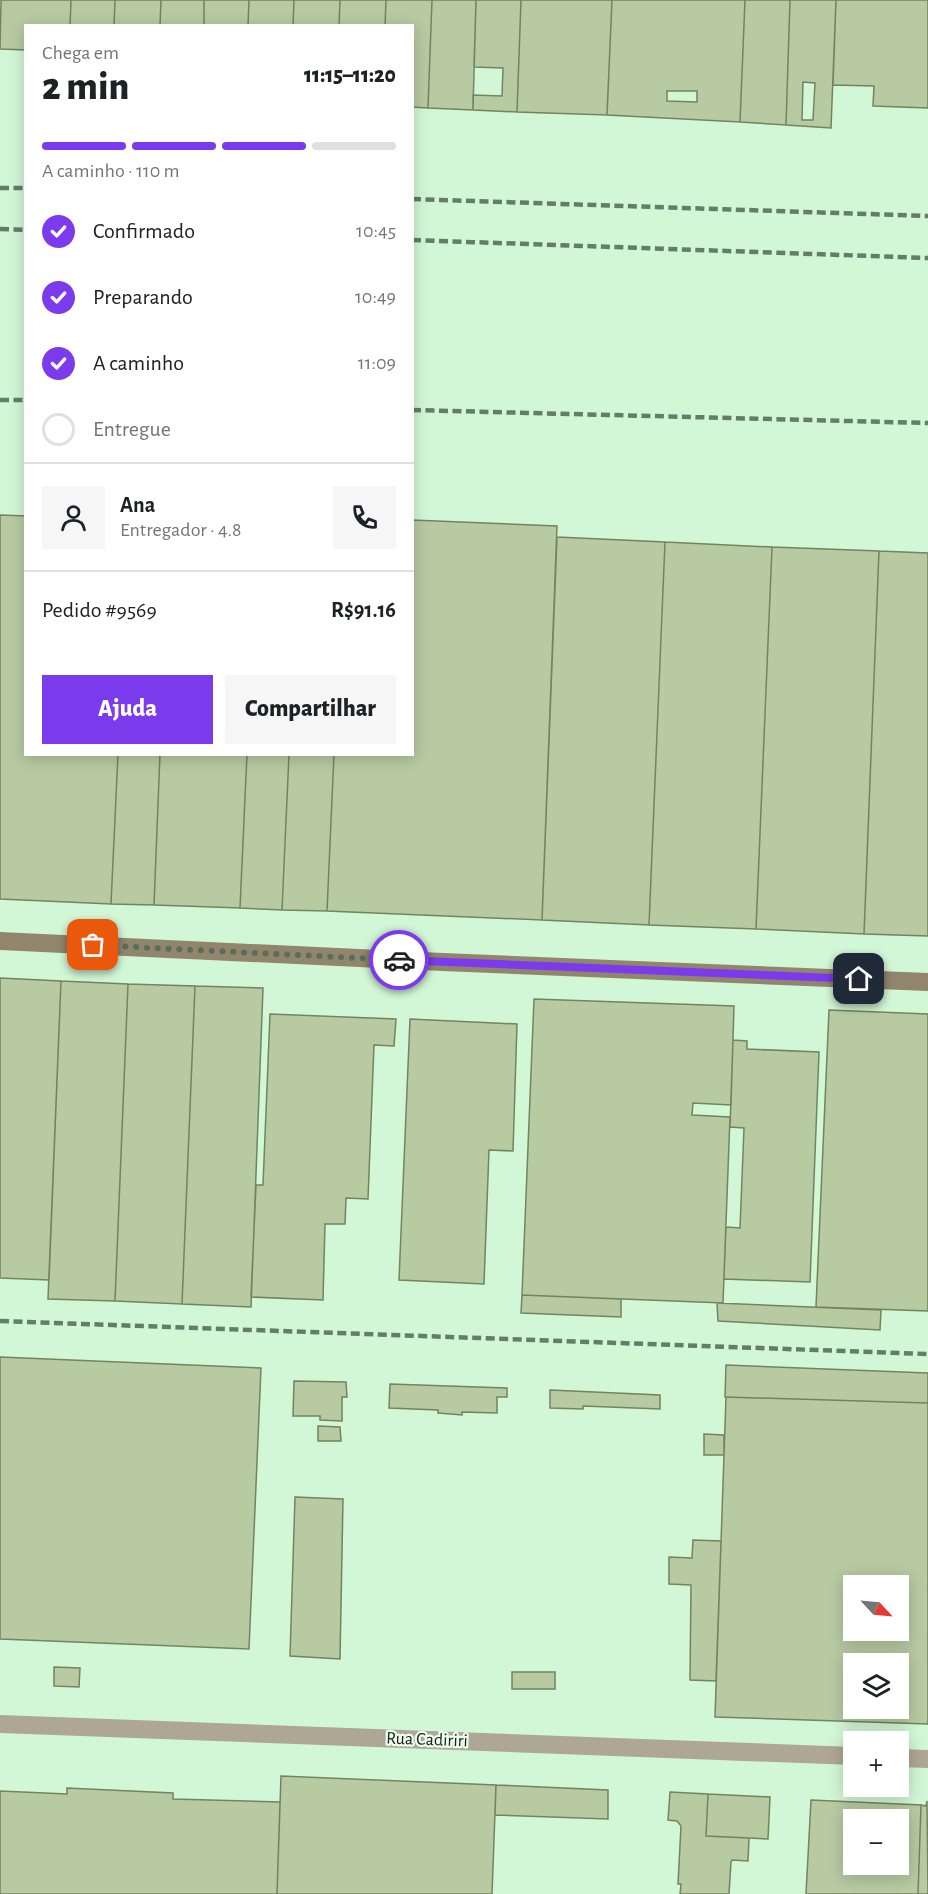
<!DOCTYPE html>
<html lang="pt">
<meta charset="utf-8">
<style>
:root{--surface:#fff;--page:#f6f6f6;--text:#202124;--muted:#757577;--line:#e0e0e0;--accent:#7c3aed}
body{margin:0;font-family:"Alegreya Sans",sans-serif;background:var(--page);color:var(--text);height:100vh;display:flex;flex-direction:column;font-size:22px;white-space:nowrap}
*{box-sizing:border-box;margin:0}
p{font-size:20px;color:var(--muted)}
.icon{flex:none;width:33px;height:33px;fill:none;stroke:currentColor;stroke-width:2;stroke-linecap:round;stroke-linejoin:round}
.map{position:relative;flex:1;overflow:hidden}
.drawer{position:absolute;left:24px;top:24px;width:390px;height:732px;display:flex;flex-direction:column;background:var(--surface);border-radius:0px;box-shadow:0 3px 15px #0003}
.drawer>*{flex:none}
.needle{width:39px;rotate:116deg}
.tools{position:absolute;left:843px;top:1575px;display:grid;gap:12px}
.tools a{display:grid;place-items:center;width:66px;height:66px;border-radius:0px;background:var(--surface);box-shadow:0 3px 15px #0003;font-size:30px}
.pin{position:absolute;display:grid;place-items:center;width:51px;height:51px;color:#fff;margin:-26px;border-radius:12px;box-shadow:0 3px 9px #0006}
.courier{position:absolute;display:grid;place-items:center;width:60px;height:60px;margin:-30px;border:4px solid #7c3aed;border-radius:50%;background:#fff;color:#222;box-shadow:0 2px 8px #0007}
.overview em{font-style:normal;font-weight:800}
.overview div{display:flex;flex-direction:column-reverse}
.overview{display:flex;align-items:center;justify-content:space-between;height:102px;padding:0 18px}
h1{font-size:39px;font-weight:800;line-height:45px}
.bar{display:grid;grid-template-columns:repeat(4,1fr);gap:9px 6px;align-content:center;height:72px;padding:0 18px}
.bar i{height:8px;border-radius:4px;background:var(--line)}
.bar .selected{background:var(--accent)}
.bar p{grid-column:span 4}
.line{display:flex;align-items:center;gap:15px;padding:0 18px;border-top:2px solid var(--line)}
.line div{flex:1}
.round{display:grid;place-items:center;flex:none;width:63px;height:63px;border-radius:0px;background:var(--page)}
ol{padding:0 18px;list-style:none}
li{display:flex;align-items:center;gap:18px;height:66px}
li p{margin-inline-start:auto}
li .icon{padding:6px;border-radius:50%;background:var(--accent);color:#fff;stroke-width:4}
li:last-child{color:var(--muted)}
li i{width:33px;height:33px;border:3px solid var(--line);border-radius:50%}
.action{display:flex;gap:12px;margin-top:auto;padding:12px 18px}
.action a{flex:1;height:69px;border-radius:0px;background:var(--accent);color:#fff;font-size:24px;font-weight:800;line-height:69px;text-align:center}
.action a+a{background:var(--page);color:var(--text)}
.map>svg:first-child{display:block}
</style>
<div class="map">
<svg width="928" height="1894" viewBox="0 0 928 1894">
<rect width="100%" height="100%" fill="#d2f7d6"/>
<path fill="#b7caa2" stroke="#73845f" stroke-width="1.5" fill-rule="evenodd" d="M1,0H71L70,26H26V50L0,49Z
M71,0H115L114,26H70Z
M115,0H161L160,26H114Z
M161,0H204V26H160Z
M204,0H249L248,26H204Z
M249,0H294L293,26H248Z
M294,0H340L339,26H293Z
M340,0H386L385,26H339Z
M386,0H432L428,108L412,107V26H385Z
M432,0H476L473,110L428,108Z
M476,0H521L517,112L473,110V95L502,96L503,68L474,67Z
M521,0H612L607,115L517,112Z
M612,0H745L740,122L607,115ZM667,91H697V102L667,101Z
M745,0H790L786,125L740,122Z
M790,0H836L831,128L786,125ZM803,82L815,83L813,120H802Z
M836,0H928V108L873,106L874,86L833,85Z
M0,515L26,516V754H118L111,904L0,899Z
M412,520L557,526L542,920L327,911L334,754H412Z
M557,537L665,542L649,925L542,920Z
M665,542L772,547L756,929L649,925Z
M772,547L879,551L864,934L756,929Z
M879,551L928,553V936L864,934Z
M118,754H160L154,905L111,904Z
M160,754H247L240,908L154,905Z
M247,754H289L282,910L240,908Z
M289,754H334L327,911L282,910Z
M0,978L61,981L49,1280L0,1278Z
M61,981L128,984L115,1301L48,1299Z
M128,984L195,986L182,1304L115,1301Z
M195,986L263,988L251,1307L182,1304Z
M534,999L734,1006L731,1105L693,1103L692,1115L730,1117L723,1303L522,1295Z
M829,1010L928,1014V1311L816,1307Z
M270,1014L396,1019L394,1046L374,1045L368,1199L346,1198L345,1224H325L323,1300L251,1297L256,1185H263Z
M410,1019L517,1024L513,1151L489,1150L484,1284L399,1280Z
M733,1040L747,1041V1049L819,1052L810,1282L724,1279L726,1227L740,1228L744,1128L730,1127Z
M522,1295L621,1299V1317L521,1313Z
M717,1303L881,1310L880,1330L718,1321Z
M0,1357L261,1368L249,1649L0,1639Z
M726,1365L928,1373V1403L725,1397Z
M294,1381L346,1382L347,1397H342V1421L320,1420V1416H293Z
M390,1384L507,1388V1397H497V1413L462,1412V1415L438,1413V1410L389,1408Z
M550,1390L660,1395V1409L583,1406V1409L550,1408Z
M726,1397L928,1403V1724L715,1717ZM854,1586H898V1630H854ZM854,1664H898V1708H854Z
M318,1426L340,1427L341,1441H318Z
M704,1434L724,1435V1455H704Z
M295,1497L343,1499L340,1659L290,1656Z
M693,1540L721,1541L716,1681L690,1680L691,1585L669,1584V1557L692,1558Z
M54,1667L80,1668L79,1687L54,1686Z
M512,1672H555V1689H512Z
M281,1776L496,1785L492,1894H277Z
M496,1785L608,1790V1819L495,1815Z
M67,1788L173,1793V1799L280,1802L277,1894H0V1791L67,1794Z
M670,1792L708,1794L706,1836L749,1838L748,1861L732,1860L731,1862L729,1894H680L681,1884H678L681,1826L677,1821L668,1820Z
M708,1794L770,1797L768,1839L706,1836Z
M811,1800L921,1805L918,1894H806ZM854,1820H898V1864H854Z
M927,1801L928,1894H918L921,1805L926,1806Z"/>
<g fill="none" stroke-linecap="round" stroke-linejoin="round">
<path stroke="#aea796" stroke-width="18" d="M0,1724L854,1756
M898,1758L928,1759"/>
<path stroke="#91866c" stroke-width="18" d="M0,941L443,962L928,982"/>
<path stroke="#657c68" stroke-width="4.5" stroke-dasharray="9 4.5" stroke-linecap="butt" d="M0,188H26
M412,199L928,216
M0,229L26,230
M412,240L928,258
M0,400H26
M412,410L928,423
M0,1321L928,1354"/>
</g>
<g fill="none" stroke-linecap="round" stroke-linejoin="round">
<path stroke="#586e5a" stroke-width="6" stroke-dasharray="0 10.8" d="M93,945L399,960"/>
<path stroke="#7c3aed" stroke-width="8" d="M399,960L859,979"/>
</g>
<g text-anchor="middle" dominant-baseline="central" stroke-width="4.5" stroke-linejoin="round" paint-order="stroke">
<g font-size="18" fill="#172418" stroke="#eefdf0">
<text transform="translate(427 1740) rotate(2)">Rua Cadiriri</text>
</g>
</g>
</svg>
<div class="tools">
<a><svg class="needle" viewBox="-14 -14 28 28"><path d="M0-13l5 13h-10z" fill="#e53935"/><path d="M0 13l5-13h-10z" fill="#757577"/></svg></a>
<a><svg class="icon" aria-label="layers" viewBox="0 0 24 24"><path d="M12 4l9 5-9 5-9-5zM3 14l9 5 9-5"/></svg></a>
<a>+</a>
<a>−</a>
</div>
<div class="pin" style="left:93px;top:945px;background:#ea580c"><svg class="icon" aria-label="bag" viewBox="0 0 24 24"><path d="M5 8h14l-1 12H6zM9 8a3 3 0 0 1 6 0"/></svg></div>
<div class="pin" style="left:859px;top:979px;background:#1f2937"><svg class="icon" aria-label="home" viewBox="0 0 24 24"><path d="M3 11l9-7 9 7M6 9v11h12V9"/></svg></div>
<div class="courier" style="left:399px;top:960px"><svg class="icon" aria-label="car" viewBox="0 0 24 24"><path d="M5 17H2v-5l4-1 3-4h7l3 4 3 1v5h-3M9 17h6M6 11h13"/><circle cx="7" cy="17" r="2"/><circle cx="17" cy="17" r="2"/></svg></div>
<section class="drawer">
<div class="overview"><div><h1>2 min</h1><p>Chega em</p></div><em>11:15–11:20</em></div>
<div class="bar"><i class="selected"></i><i class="selected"></i><i class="selected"></i><i></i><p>A caminho · 110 m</p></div>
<ol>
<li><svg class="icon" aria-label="check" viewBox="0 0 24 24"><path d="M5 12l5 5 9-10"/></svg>Confirmado<p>10:45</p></li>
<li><svg class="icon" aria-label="check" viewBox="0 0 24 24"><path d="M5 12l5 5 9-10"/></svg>Preparando<p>10:49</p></li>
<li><svg class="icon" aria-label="check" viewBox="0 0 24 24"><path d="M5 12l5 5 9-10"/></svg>A caminho<p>11:09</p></li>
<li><i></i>Entregue</li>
</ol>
<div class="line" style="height:108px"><a class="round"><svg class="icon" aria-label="person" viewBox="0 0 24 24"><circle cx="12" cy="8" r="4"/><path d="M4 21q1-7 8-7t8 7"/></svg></a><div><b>Ana</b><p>Entregador · 4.8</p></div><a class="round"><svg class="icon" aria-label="phone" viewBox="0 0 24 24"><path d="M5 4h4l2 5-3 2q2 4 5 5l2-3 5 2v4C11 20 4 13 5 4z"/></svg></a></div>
<div class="line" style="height:78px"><div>Pedido #9569</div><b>R$91.16</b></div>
<div class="action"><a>Ajuda</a><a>Compartilhar</a></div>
</section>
</div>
